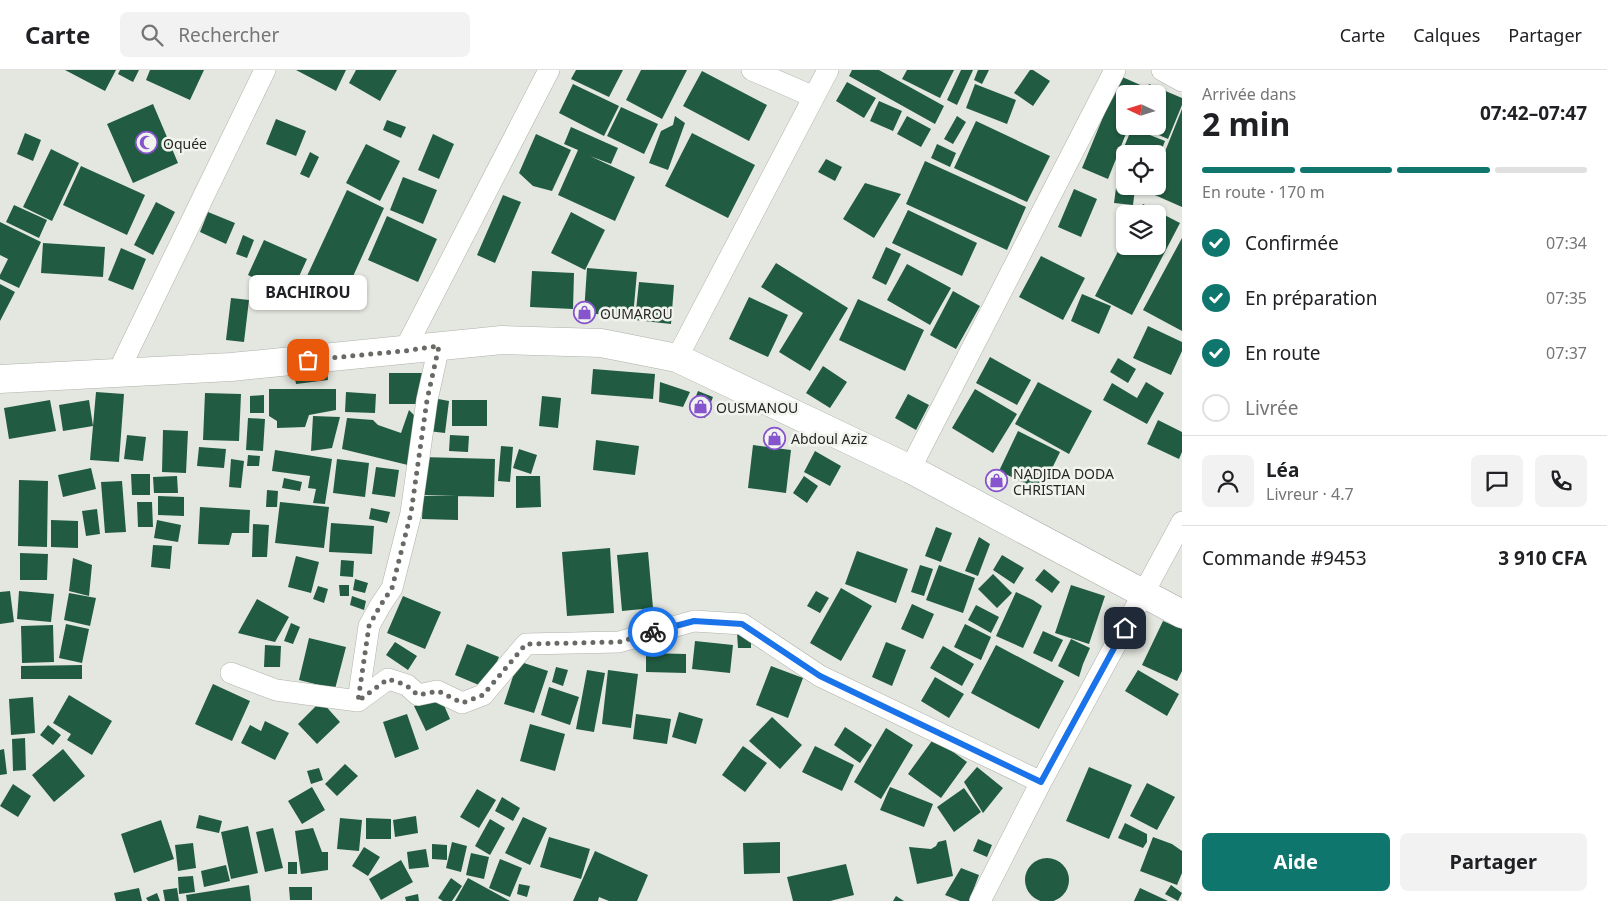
<!DOCTYPE html>
<html lang="fr">
<meta charset="utf-8">
<style>
:root{--surface:#fff;--page:#f2f2f2;--text:#202124;--muted:#757577;--line:#e0e0e0;--accent:#0f766e}
body{margin:0;font-family:"Noto Sans",sans-serif;background:var(--page);color:var(--text);height:100vh;display:flex;flex-direction:column;font-size:19px;white-space:nowrap}
*{box-sizing:border-box;margin:0}
p{font-size:16px;color:var(--muted)}
.icon{flex:none;width:28px;height:28px;fill:none;stroke:currentColor;stroke-width:2;stroke-linecap:round;stroke-linejoin:round}
.map{position:relative;flex:1;overflow:hidden}
.panel{display:flex;flex-direction:column;background:var(--surface);width:425px}
.panel>*{flex:none}
.needle{width:32px;rotate:274deg}
.buttons{position:absolute;left:1116px;top:15px;display:grid;gap:10px}
.buttons a{display:grid;place-items:center;width:50px;height:50px;border-radius:8px;background:var(--surface);box-shadow:0 1px 4px #0004;font-size:25px}
.pin{position:absolute;display:grid;place-items:center;width:42px;height:42px;color:#fff;margin:-21px;border-radius:10px;box-shadow:0 2px 8px #0006}
.courier{position:absolute;display:grid;place-items:center;width:50px;height:50px;margin:-25px;border:4px solid #1a73e8;border-radius:50%;background:#fff;color:#222;box-shadow:0 1px 6px #0007}
.bubble{position:absolute;height:35px;border-radius:8px;background:var(--surface);box-shadow:0 1px 4px #0004;font-size:16px;font-weight:700;line-height:35px;text-align:center}
.headline em{font-style:normal;font-weight:700}
.headline div{display:flex;flex-direction:column-reverse}
.headline{display:flex;align-items:center;justify-content:space-between;height:85px;padding:0 20px}
h1{font-size:32px;font-weight:700;line-height:38px}
.bar{display:grid;grid-template-columns:repeat(4,1fr);gap:8px 5px;align-content:center;height:60px;padding:0 20px}
.bar i{height:6px;border-radius:4px;background:var(--line)}
.bar .active{background:var(--accent)}
.bar p{grid-column:span 4}
.line{display:flex;align-items:center;gap:12px;padding:0 20px;border-top:1px solid var(--line)}
.line div{flex:1}
.round{display:grid;place-items:center;flex:none;width:52px;height:52px;border-radius:8px;background:var(--page)}
ol{padding:0 20px;list-style:none}
li{display:flex;align-items:center;gap:15px;height:55px}
li p{margin-inline-start:auto}
li .icon{padding:5px;border-radius:50%;background:var(--accent);color:#fff;stroke-width:4}
li:last-child{color:var(--muted)}
li i{width:28px;height:28px;border:2px solid var(--line);border-radius:50%}
.action{display:flex;gap:10px;margin-top:auto;padding:10px 20px}
.action a{flex:1;height:58px;border-radius:8px;background:var(--accent);color:#fff;font-size:20px;font-weight:700;line-height:58px;text-align:center}
.action a+a{background:var(--page);color:var(--text)}
header{display:flex;align-items:center;gap:30px;box-sizing:border-box;height:70px;padding:0 25px;background:var(--surface);border-bottom:1px solid var(--line)}
header strong{font-size:24px}
nav{display:flex;gap:28px;margin-inline-start:auto;font-size:18px}
.search{width:350px;height:45px;background:var(--page);display:flex;align-items:center;gap:12px;box-sizing:border-box;padding:0 18px;border-radius:8px;color:var(--muted);font-size:19px}
main{display:flex;flex:1;min-height:0}
.map>svg:first-child{display:block}
</style>
<header>
<strong>Carte</strong>
<div class="search"><svg class="icon" aria-label="search" viewBox="0 0 24 24"><circle cx="10" cy="10" r="6"/><path d="M15 15l6 6"/></svg>Rechercher</div>
<nav><a>Carte</a><a>Calques</a><a>Partager</a></nav>
</header>
<main>
<div class="map">
<svg width="1182" height="831" viewBox="0 0 1182 831">
<rect width="100%" height="100%" fill="#e4e7e0"/>
<path fill="#215b41" d="M65,0H116L105,21Z
M120,0H139L133,12L118,4Z
M150,0H204L190,30L146,10Z
M296,0H346L336,21Z
M356,0H397L380,31L349,13Z
M576,0H623L609,27L571,9Z
M641,0H687L662,49L626,30Z
M852,0H879L944,36L935,54L849,6Z
M907,0H954L940,28L902,9Z
M961,0H973L957,35L947,30Z
M978,0H989L982,14L974,10Z
M1030,0H1033L1050,11L1033,36L1014,23Z
M702,1L767,35L749,71L683,36Z
M1120,6L1145,17L1143,24H1125V56H1129L1108,109L1082,98Z
M847,12L876,28L864,48L836,31Z
M573,14L619,36L604,66L559,43Z
M975,14L1016,30L1007,54L966,38Z
M1149,14L1182,28V35L1168,69L1138,56H1158V24H1145Z
M879,31L902,41L893,61L870,51Z
M153,34L178,93L133,113L107,54Z
M621,37L658,54L644,84L607,66Z
M1182,39V137L1148,122L1150,116H1158V99Z
M675,46L685,53L668,100L649,93L661,61L673,55Z
M907,46L931,59L921,77L897,64Z
M957,46L966,52L953,74L944,69Z
M276,49L306,61L296,86L266,74Z
M387,50L406,57L401,68L383,60Z
M976,51L1050,86L1027,132L954,98Z
M571,57L618,78L611,94L590,86L635,107L615,151L558,125L578,80L564,74Z
M1132,58L1165,71L1158,89V84H1125V99L1116,96Z
M25,63L41,70L33,91L17,84Z
M692,63L755,95L728,148L665,116Z
M433,64L454,74L439,109L418,100Z
M536,64L571,80L552,121L533,116L519,103Z
M366,74L400,91L380,131L346,113Z
M937,74L956,83L950,97L931,88Z
M51,79L79,93L52,151L23,137Z
M310,82L319,87L309,108L300,104Z
M826,89L842,97L835,111L818,102Z
M925,91L1026,137L1007,180L906,134Z
M81,96L145,125L127,165L63,135Z
M403,107L437,120L423,154L390,140Z
M865,113L901,124L874,168L843,149Z
M1116,118L1135,119L1133,135L1114,133Z
M1074,119L1097,129L1081,167L1058,157Z
M347,120L384,138L345,224L307,206Z
M503,125L521,132L495,193L477,185Z
M156,132L175,142L153,185L134,175Z
M1143,134L1180,153L1132,245L1095,226L1125,168V176H1158V144H1138Z
M14,135L47,150L39,168L6,152Z
M908,140L977,173L962,206L892,173Z
M208,142L235,153L226,174L200,162Z
M571,142L605,160L585,200L551,183Z
M387,146L437,169L418,212L368,190Z
M0,152L41,172L19,218L0,209V205L8,189L0,185Z
M243,165L254,170L247,188L236,184Z
M1182,168V261L1143,240Z
M264,170L307,189L290,226L248,205Z
M43,173L105,177L103,207L41,203Z
M886,177L901,184L886,215L872,208Z
M121,178L146,189L133,220L108,210Z
M1041,186L1085,208L1063,250L1019,227Z
M776,193L848,238L810,301L779,282L803,243L761,217Z
M907,194L951,218L930,255L887,230Z
M587,198L637,202L633,247L584,243Z
M532,201L574,203L573,239L530,237Z
M305,206L344,225L338,237L300,217Z
M639,212L674,215L671,254L635,250Z
M0,214L15,222L0,251Z
M953,221L980,236L956,279L930,265Z
M1082,224L1111,236L1099,264L1071,251Z
M749,227L788,245L768,287L729,269Z
M231,228L249,230L244,272L226,270Z
M858,229L924,260L905,301L839,270Z
M1148,256L1182,272V281L1171,305L1133,288Z
M990,287L1031,310L1017,335L976,313Z
M1118,288L1136,299L1128,313L1110,302Z
M823,296L847,312L830,338L806,323Z
M327,299L328,310L296,314L294,303Z
M593,299L655,304L653,329L591,324Z
M389,303H424L425,334H389Z
M660,312L690,322L683,337L659,332Z
M1038,312L1092,341L1069,384L1015,354Z
M1146,312L1164,323L1147,354L1103,330L1112,313L1137,328Z
M269,319H336V340L309,345L305,357L277,358V351L269,346Z
M975,319L1017,344L993,383L952,358Z
M698,321L713,327L705,348L690,341Z
M96,322L124,324L119,392L90,390L93,356L63,361L59,335L89,330L93,356Z
M346,322L376,324L375,343L345,342Z
M205,323L241,324L239,371L203,370Z
M908,324L929,335L916,360L895,348Z
M264,325V343H250V326Z
M542,326L561,328L558,358L539,356Z
M433,328L449,331L445,363L428,361Z
M50,330L56,361L9,369L4,338Z
M452,330H487V356H452Z
M409,340L422,353L412,396L342,379L347,348L373,350L378,355L401,363Z
M313,346L340,347L332,378L311,381Z
M248,348L265,349L263,381L246,380Z
M1158,350L1182,362V382L1179,389L1147,374Z
M163,360L188,361L186,403L162,402Z
M1018,361L1060,382L1041,421L999,401Z
M127,365L146,367L143,391L124,389Z
M450,365L469,366L468,382L449,381Z
M596,370L639,376L635,405L593,400Z
M753,375L791,380L786,423L748,418Z
M501,376L513,377L510,412L498,411Z
M199,377L226,379L224,398L197,396Z
M519,379L537,385L531,404L513,398Z
M275,380L332,389L325,434L313,433L316,419L308,418L310,406L272,401Z
M815,381L841,396L830,416L804,402Z
M248,385L260,386L259,396H247Z
M421,387L495,389L494,427L420,425Z
M231,389L244,391L241,418L229,417Z
M337,389L369,393L365,427L333,423Z
M376,397L399,400L395,427L372,424Z
M91,398L96,419L63,427L58,405Z
M131,404H150V425H132Z
M177,406L178,423H154L153,407Z
M516,406H540L541,437L516,438Z
M804,406L818,416L807,433L793,423Z
M284,408L302,412L300,421L282,418Z
M19,410L48,411L47,477L18,476Z
M122,411L126,462L105,463L101,412Z
M267,420L278,421L277,437H266Z
M158,426L184,427V446L158,445Z
M423,426H458V450L422,449Z
M137,432H152L153,457H138Z
M280,432L329,437L324,478L275,473Z
M200,437L250,440L249,463H232L229,475L198,474Z
M371,438L390,442L387,453L369,449Z
M97,439L100,464L86,466L82,441Z
M51,450L78,451V478L51,477Z
M157,450L181,455L178,472L154,468Z
M331,453L374,456L372,484L329,482Z
M253,454L269,455L267,487H252Z
M936,457L952,463L941,492L925,486Z
M979,467L990,474L978,506L965,501Z
M153,475L172,476L170,499L151,497Z
M610,478L614,543L567,546L562,482Z
M857,481L908,499L896,533L845,514Z
M648,482L653,538L622,541L617,485Z
M20,483L48,484L47,510H20Z
M1002,485L1024,498L1014,514L993,500Z
M296,486L319,492L311,523L288,517Z
M73,488L92,495L89,526L69,521Z
M341,490L354,491L353,507L340,506Z
M920,495L933,499L924,526L911,522Z
M939,495L975,508L963,543L926,530Z
M1044,499L1060,512L1052,523L1035,510Z
M993,504L1012,523L997,538L978,519Z
M355,509L368,513L365,523L353,520Z
M339,515H349V526H340Z
M1071,515L1105,526L1089,574L1055,563Z
M318,516L328,519L324,533L313,529Z
M841,518L872,536L841,591L810,573Z
M10,521L14,552L0,554V522Z
M19,521L54,524L51,552L17,549Z
M816,521L829,528L820,543L807,536Z
M1016,522L1033,530L1042,536L1023,578L996,566Z
M69,523L96,528L90,556L64,550Z
M352,526L366,531L364,540L350,535Z
M403,526L441,542L425,579L387,563Z
M257,529L289,547L275,572L238,563Z
M912,534L934,544L923,569L901,559Z
M976,535L999,547L991,563L968,550Z
M1163,551L1182,559V601L1177,611L1142,595Z
M291,553L300,557L293,574L284,571Z
M66,554L89,559L82,593L59,588Z
M965,554L991,567L981,590L954,577Z
M53,555L54,592L22,593L21,556Z
M1043,561L1063,570L1052,592L1033,583Z
M751,562V578H738L737,563Z
M309,568L346,577L335,619L299,610Z
M1071,569L1090,578L1083,594L1079,607L1058,596Z
M695,571L733,575L730,603L692,599Z
M395,572L417,586L408,600L386,585Z
M886,572L906,580L892,616L872,607Z
M467,574L499,587L486,618L455,605Z
M265,575L281,576L280,597H264Z
M996,575L1064,611L1039,659L971,623Z
M943,576L974,594L962,616L930,598Z
M646,583L686,584V603L646,602Z
M518,591L548,601L534,643L504,634Z
M82,595V609H21V596Z
M771,596L803,608L788,648L756,635Z
M556,597L568,600L563,616L552,612Z
M587,600L605,603L594,662L576,659Z
M608,600L638,604L631,658L602,654Z
M1138,600L1179,624L1167,646L1125,621Z
M935,607L964,624L949,648L921,631Z
M213,614L250,631L232,671L195,654Z
M549,617L579,627L570,655L541,645Z
M439,624L450,649L426,661L414,636Z
M69,625L112,651L92,685L67,670L71,664L53,653Z
M33,627L35,663L11,665L9,629Z
M321,631L340,652L317,674L298,654Z
M679,642L703,649L696,674L672,667Z
M407,644L419,679L395,688L383,652Z
M636,644L671,649L667,674L633,669Z
M772,647L802,675L780,699L749,671Z
M265,651L289,663L275,690L241,673L250,655L261,661Z
M530,654L565,664L555,701L520,691Z
M48,655L61,665L53,675L40,665Z
M845,657L872,675L860,693L834,675Z
M886,658L913,675L881,729L854,712Z
M25,668L26,700L13,701L12,669Z
M934,668L967,692L941,728L908,704Z
M743,676L767,693L745,722L722,705Z
M815,676L854,695L842,721L802,702Z
M4,679L7,704L0,705V680Z
M63,679L85,706L54,732L32,705Z
M345,694L358,706L337,726L325,714Z
M977,697L1003,718L983,743L964,712Z
M1089,697L1132,715L1109,769L1066,751Z
M319,698L323,710L311,714L307,701Z
M1147,713L1175,727L1157,760L1130,746Z
M13,714L31,726L18,747L0,736Z
M312,717L325,740L302,754L288,731Z
M890,717L933,734L924,757L880,740Z
M964,718L981,742L954,762L937,737Z
M477,719L496,730L479,758L460,747Z
M502,727L520,738L513,751L495,741Z
M199,745L222,751L219,763L196,758Z
M416,746L418,763L395,767L393,750Z
M523,747L547,758L530,795L505,783Z
M340,748L362,750L359,781L337,779Z
M366,748L391,749V769H366Z
M490,749L505,758L490,785L475,776Z
M161,750L174,789L134,803L121,764Z
M1125,753L1147,764V772L1143,778L1118,768Z
M248,756L258,803L231,809L221,762Z
M273,758L283,798L265,802L256,762Z
M313,758L322,782H328V800L301,804L295,761Z
M549,767L590,779L581,809L540,797Z
M1153,767L1172,774L1182,781V803L1177,815L1140,801Z
M978,769L992,775L987,787L973,781Z
M946,770L953,806L917,814L909,777L931,779L936,776L938,772Z
M452,772L467,776L461,802L446,798Z
M780,772V803L744,804L743,773Z
M193,773L196,798L178,801L175,775Z
M432,774L447,775V790L432,789Z
M364,777L380,787L368,806L352,796Z
M426,779L429,797L409,799L407,782Z
M595,781L648,805L637,831H609L599,827L598,831H573Z
M471,783L489,787L484,809L466,805Z
M1025 810a22 22 0 1 1 44 0a22 22 0 1 1-44 0Z
M500,789L522,798L510,827L489,818Z
M401,790L413,812L381,830L369,809Z
M288,792H297V804H288Z
M846,794L854,825L830,831H793L787,807Z
M226,795L230,811L204,817L201,801Z
M961,798L979,805L969,831H960L945,825Z
M193,806L195,822L179,824L178,807Z
M451,808L462,816L452,831H443L438,828Z
M468,808L510,831H455Z
M519,814L530,816L527,827L517,824Z
M249,815L251,831H187L186,825Z
M1171,815L1182,823L1178,831L1165,824Z
M289,817H312V830H290Z
M139,818L142,831H116L114,823Z
M177,818L179,831H165L163,820Z
M1140,818L1168,831H1134Z
M157,823L160,831H148L146,828Z
M418,824L419,831H406L405,827Z
M896,826L904,831H893Z"/>
<g fill="none" stroke-linecap="round" stroke-linejoin="round">
<defs>
<path id="minor" d="M752,0L814,27
M1162,0L1182,11
M404,281L549,0
M677,288L828,0
M118,302L265,0
M910,399L1115,0
M231,603L276,620L358,631L388,609L407,615L418,625L437,621L462,633L483,625L526,574L619,572L694,551L742,554L820,606L1041,712
M358,631L369,556L380,536L392,518L411,443L427,330L439,276
M980,831L1041,712L1182,452"/>
<path id="tertiary" d="M0,309L231,297L502,270L601,273L677,288L910,399L1182,544"/>
</defs>
<use href="#minor" stroke="#aeb1ab" stroke-width="22"/>
<use href="#tertiary" stroke="#aeb1ab" stroke-width="29"/>
<use href="#minor" stroke="#fff" stroke-width="21"/>
<use href="#tertiary" stroke="#fff" stroke-width="28"/>
</g>
<g fill="none" stroke-linecap="round" stroke-linejoin="round">
<path stroke="#686a66" stroke-width="5" stroke-dasharray="0 9" d="M308,290L404,281L439,276L427,330L411,443L392,518L380,536L369,556L358,631L388,609L406,615L418,625L438,621L462,633L483,625L526,574L619,572L653,562"/>
<path stroke="#1a73e8" stroke-width="6" d="M653,562L694,551L742,554L820,606L1041,712L1125,558"/>
</g>
<defs>
<symbol id="mosque-ring" viewBox="-11 -11 22 22"><circle r="9.5" fill="#f1f4ee" stroke="#8654cc" stroke-width="1.5"/><path d="M3.5-4.9A6 6 0 1 0 3.5 4.9A5 5 0 1 1 3.5-4.9Z" fill="#8654cc"/></symbol>
<symbol id="shop-ring" viewBox="-11 -11 22 22"><circle r="9.5" fill="#f1f4ee" stroke="#8654cc" stroke-width="1.5"/><path d="M-5-2.5h2.3a2.7 3.5 0 0 1 5.4 0H5L5.5 6h-11ZM-1.5-2.5h3a1.5 2.3 0 0 0-3 0Z" fill="#8654cc"/></symbol>
</defs>
<g fill-rule="evenodd">
<use href="#mosque-ring" x="134" y="60" width="25" height="25"/>
<use href="#shop-ring" x="572" y="230" width="25" height="25"/>
<use href="#shop-ring" x="688" y="324" width="25" height="25"/>
<use href="#shop-ring" x="762" y="356" width="25" height="25"/>
<use href="#shop-ring" x="984" y="398" width="25" height="25"/>
</g>
<g text-anchor="middle" dominant-baseline="central" stroke-width="5" stroke-linejoin="round" paint-order="stroke">
<g font-size="14" fill="#262724" stroke="#f1f4ee" text-anchor="start">
<text x="163" y="73">Oquée</text>
<text x="600" y="243">OUMAROU</text>
<text x="716" y="337">OUSMANOU</text>
<text x="791" y="368">Abdoul Aziz</text>
<text x="1013" y="403">NADJIDA DODA<tspan x="1013" dy="16">CHRISTIAN</tspan></text>
</g>
</g>
</svg>
<div class="buttons">
<a><svg class="needle" viewBox="-14 -14 28 28"><path d="M0-13l5 13h-10z" fill="#e53935"/><path d="M0 13l5-13h-10z" fill="#757577"/></svg></a>
<a><svg class="icon" aria-label="locate" viewBox="0 0 24 24"><circle cx="12" cy="12" r="6"/><path d="M12 2v4M12 18v4M2 12h4M18 12h4"/></svg></a>
<a><svg class="icon" aria-label="layers" viewBox="0 0 24 24"><path d="M12 4l9 5-9 5-9-5zM3 14l9 5 9-5"/></svg></a>
</div>
<div class="pin" style="left:308px;top:290px;background:#ea580c"><svg class="icon" aria-label="bag" viewBox="0 0 24 24"><path d="M5 8h14l-1 12H6zM9 8a3 3 0 0 1 6 0"/></svg></div>
<div class="pin" style="left:1125px;top:558px;background:#1f2937"><svg class="icon" aria-label="home" viewBox="0 0 24 24"><path d="M3 11l9-7 9 7M6 9v11h12V9"/></svg></div>
<div class="courier" style="left:653px;top:562px"><svg class="icon" aria-label="bike" viewBox="0 0 24 24"><circle cx="6" cy="16" r="4"/><circle cx="18" cy="16" r="4"/><path d="M6 16l4-8h5l3 8M10 8l3 8H6M13 5h3"/></svg></div>
<div class="bubble" style="left:249px;top:205px;width:118px">BACHIROU</div>
</div>
<section class="panel">
<div class="headline"><div><h1>2 min</h1><p>Arrivée dans</p></div><em>07:42–07:47</em></div>
<div class="bar"><i class="active"></i><i class="active"></i><i class="active"></i><i></i><p>En route · 170 m</p></div>
<ol>
<li><svg class="icon" aria-label="check" viewBox="0 0 24 24"><path d="M5 12l5 5 9-10"/></svg>Confirmée<p>07:34</p></li>
<li><svg class="icon" aria-label="check" viewBox="0 0 24 24"><path d="M5 12l5 5 9-10"/></svg>En préparation<p>07:35</p></li>
<li><svg class="icon" aria-label="check" viewBox="0 0 24 24"><path d="M5 12l5 5 9-10"/></svg>En route<p>07:37</p></li>
<li><i></i>Livrée</li>
</ol>
<div class="line" style="height:90px"><a class="round"><svg class="icon" aria-label="person" viewBox="0 0 24 24"><circle cx="12" cy="8" r="4"/><path d="M4 21q1-7 8-7t8 7"/></svg></a><div><b>Léa</b><p>Livreur · 4.7</p></div><a class="round"><svg class="icon" aria-label="chat" viewBox="0 0 24 24"><path d="M4 5h16v11H9l-5 4z"/></svg></a><a class="round"><svg class="icon" aria-label="phone" viewBox="0 0 24 24"><path d="M5 4h4l2 5-3 2q2 4 5 5l2-3 5 2v4C11 20 4 13 5 4z"/></svg></a></div>
<div class="line" style="height:65px"><div>Commande #9453</div><b>3 910 CFA</b></div>
<div class="action"><a>Aide</a><a>Partager</a></div>
</section>
</main>
